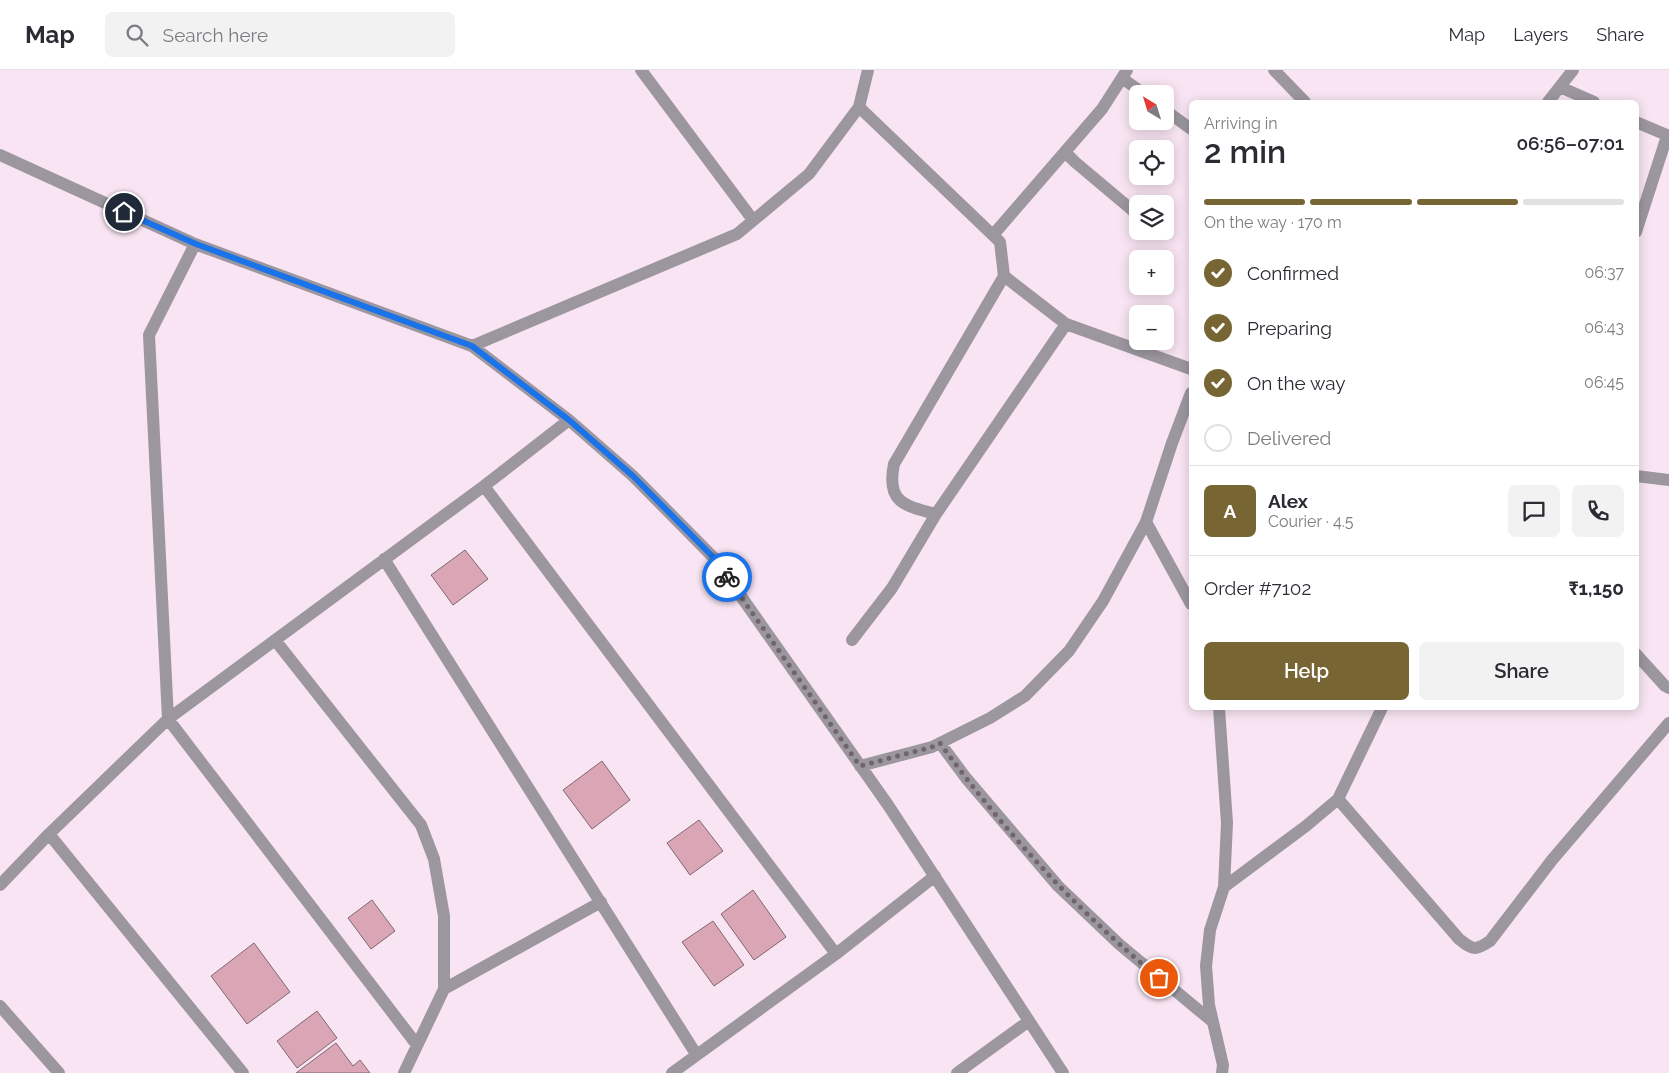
<!DOCTYPE html>
<meta charset="utf-8">
<style>
:root{--surface:#fff;--page:#f2f2f3;--text:#2b2b33;--muted:#7c7c81;--line:#e1e1e2;--accent:#776634}
body{margin:0;font-family:Raleway,sans-serif;background:var(--page);color:var(--text);height:100vh;display:flex;flex-direction:column;font-size:19px;white-space:nowrap}
*{box-sizing:border-box;margin:0}
p{font-size:16px;color:var(--muted)}
.icon{flex:none;width:28px;height:28px;fill:none;stroke:currentColor;stroke-width:2;stroke-linecap:round;stroke-linejoin:round}
.map{position:relative;flex:1;overflow:hidden}
.drawer{position:absolute;left:1189px;top:30px;width:450px;height:610px;display:flex;flex-direction:column;background:var(--surface);border-radius:8px;box-shadow:0 2px 12px #0003}
.drawer>*{flex:none}
.needle{width:32px;rotate:322deg}
.buttons{position:absolute;left:1129px;top:15px;display:grid;gap:10px}
.buttons a{display:grid;place-items:center;width:45px;height:45px;border-radius:8px;background:var(--surface);box-shadow:0 2px 12px #0003;font-size:25px}
.pin{position:absolute;display:grid;place-items:center;width:42px;height:42px;color:#fff;margin:-21px;border:2px solid #fff;border-radius:50%;box-shadow:0 1px 5px #0007}
.courier{position:absolute;display:grid;place-items:center;width:50px;height:50px;margin:-25px;border:4px solid #1a73e8;border-radius:50%;background:#fff;color:#222;box-shadow:0 1px 6px #0007}
.headline em{font-style:normal;font-weight:600}
.headline div{display:flex;flex-direction:column-reverse}
.headline{display:flex;align-items:center;justify-content:space-between;height:85px;padding:0 15px}
h1{font-size:32px;font-weight:600;line-height:38px}
.bar{display:grid;grid-template-columns:repeat(4,1fr);gap:8px 5px;align-content:center;height:60px;padding:0 15px}
.bar i{height:6px;border-radius:4px;background:var(--line)}
.bar .on{background:var(--accent)}
.bar p{grid-column:span 4}
.line{display:flex;align-items:center;gap:12px;padding:0 15px;border-top:1px solid var(--line)}
.line div{flex:1}
.round{display:grid;place-items:center;flex:none;width:52px;height:52px;border-radius:8px;background:var(--page)}
ol{padding:0 15px;list-style:none}
li{display:flex;align-items:center;gap:15px;height:55px}
li p{margin-inline-start:auto}
li .icon{padding:5px;border-radius:50%;background:var(--accent);color:#fff;stroke-width:4}
li:last-child{color:var(--muted)}
li i{width:28px;height:28px;border:2px solid var(--line);border-radius:50%}
.action{display:flex;gap:10px;margin-top:auto;padding:10px 15px}
.action a{flex:1;height:58px;border-radius:8px;background:var(--accent);color:#fff;font-size:20px;font-weight:600;line-height:58px;text-align:center}
.action a+a{background:var(--page);color:var(--text)}
header{display:flex;align-items:center;gap:30px;box-sizing:border-box;height:70px;padding:0 25px;background:var(--surface);border-bottom:1px solid var(--line)}
header strong{font-size:24px}
nav{display:flex;gap:28px;margin-inline-start:auto;font-size:18px}
.search{width:350px;height:45px;background:var(--page);display:flex;align-items:center;gap:12px;box-sizing:border-box;padding:0 18px;border-radius:8px;color:var(--muted);font-size:19px}
.map>svg:first-child{display:block}
</style>
<header>
<strong>Map</strong>
<div class="search"><svg class="icon" aria-label="search" viewBox="0 0 24 24"><circle cx="10" cy="10" r="6"/><path d="M15 15l6 6"/></svg>Search here</div>
<nav><a>Map</a><a>Layers</a><a>Share</a></nav>
</header>
<div class="map">
<svg width="1669" height="1003" viewBox="0 0 1669 1003">
<rect width="100%" height="100%" fill="#f8e4f2"/>
<path fill="#daa5b4" stroke="#7e686e" d="M465,480L488,509L453,535L431,505Z
M602,691L630,730L592,759L563,720Z
M699,750L723,781L690,805L667,773Z
M753,820L786,867L754,890L721,844Z
M372,830L395,861L371,879L348,848Z
M713,851L744,895L714,916L682,872Z
M254,873L290,922L247,954L211,906Z
M317,941L337,968L297,998L277,971Z
M336,973L353,996L360,990L370,1003H296Z"/>
<g fill="none" stroke-linecap="round" stroke-linejoin="round">
<path stroke="#9c969e" stroke-width="12" d="M641,0L753,150"/>
<path stroke="#9c969e" stroke-width="12" d="M1274,0L1305,32
M1122,8L1144,24
M1560,17L1594,32
M1548,32L1573,0
M859,37L1000,172L1004,206L894,394C886,432 904,436 936,444L1066,254
M1165,40L1191,59
M1636,52L1669,66
M1065,82L1075,92L1138,145
M0,85L195,174L472,276L569,350L633,406L714,488L888,735L1063,1003
M1636,162L1667,66
M993,165L1102,39L1127,0
M195,174L149,265L168,649L417,975
M1004,206L1066,254L1191,299
M472,276L737,164L809,104L859,37L868,0
M1191,323L1172,373L1146,452L1191,534
M1636,406L1669,410
M484,416L836,884
M384,489L696,984
M275,570L421,755L434,789L444,846V919L404,1003
M852,570L892,518L936,444
M1636,584L1665,616L1669,618
M1219,638L1227,753L1224,817L1210,860L1206,896L1209,935L1223,995L1222,1003
M940,673L966,708L1058,816L1119,874L1213,952
M860,696L932,677L990,648L1025,626L1069,581L1103,531L1146,452
M1338,729L1459,869C1473,880 1475,881 1490,871L1552,790L1669,653
M49,764L243,1003
M0,815L49,764L168,649L484,416L569,350
M1224,817L1306,756L1338,729L1382,638
M444,919L601,832
M0,936L59,1003
M672,1003L836,884L935,806
M957,1003L1029,951"/>
</g>
<g fill="none" stroke-linecap="round" stroke-linejoin="round">
<path stroke="#71656d" stroke-width="5" stroke-dasharray="0 9" d="M727,507L860,696L932,677L940,673C1003,760 1076,840 1159,908"/>
<path stroke="#1a73e8" stroke-width="6" d="M124,142L196,174L472,276L569,350L633,406L714,488L727,507"/>
</g>
</svg>
<div class="buttons">
<a><svg class="needle" viewBox="-14 -14 28 28"><path d="M0-13l5 13h-10z" fill="#e53935"/><path d="M0 13l5-13h-10z" fill="#7c7c81"/></svg></a>
<a><svg class="icon" aria-label="locate" viewBox="0 0 24 24"><circle cx="12" cy="12" r="6"/><path d="M12 2v4M12 18v4M2 12h4M18 12h4"/></svg></a>
<a><svg class="icon" aria-label="layers" viewBox="0 0 24 24"><path d="M12 4l9 5-9 5-9-5zM3 14l9 5 9-5"/></svg></a>
<a>+</a>
<a>−</a>
</div>
<div class="pin" style="left:1159px;top:908px;background:#ea580c"><svg class="icon" aria-label="bag" viewBox="0 0 24 24"><path d="M5 8h14l-1 12H6zM9 8a3 3 0 0 1 6 0"/></svg></div>
<div class="pin" style="left:124px;top:142px;background:#1f2937"><svg class="icon" aria-label="home" viewBox="0 0 24 24"><path d="M3 11l9-7 9 7M6 9v11h12V9"/></svg></div>
<div class="courier" style="left:727px;top:507px"><svg class="icon" aria-label="bike" viewBox="0 0 24 24"><circle cx="6" cy="16" r="4"/><circle cx="18" cy="16" r="4"/><path d="M6 16l4-8h5l3 8M10 8l3 8H6M13 5h3"/></svg></div>
<section class="drawer">
<div class="headline"><div><h1>2 min</h1><p>Arriving in</p></div><em>06:56–07:01</em></div>
<div class="bar"><i class="on"></i><i class="on"></i><i class="on"></i><i></i><p>On the way · 170 m</p></div>
<ol>
<li><svg class="icon" aria-label="check" viewBox="0 0 24 24"><path d="M5 12l5 5 9-10"/></svg>Confirmed<p>06:37</p></li>
<li><svg class="icon" aria-label="check" viewBox="0 0 24 24"><path d="M5 12l5 5 9-10"/></svg>Preparing<p>06:43</p></li>
<li><svg class="icon" aria-label="check" viewBox="0 0 24 24"><path d="M5 12l5 5 9-10"/></svg>On the way<p>06:45</p></li>
<li><i></i>Delivered</li>
</ol>
<div class="line" style="height:90px"><b class="round" style="background:var(--accent);color:#fff">A</b><div><b>Alex</b><p>Courier · 4.5</p></div><a class="round"><svg class="icon" aria-label="chat" viewBox="0 0 24 24"><path d="M4 5h16v11H9l-5 4z"/></svg></a><a class="round"><svg class="icon" aria-label="phone" viewBox="0 0 24 24"><path d="M5 4h4l2 5-3 2q2 4 5 5l2-3 5 2v4C11 20 4 13 5 4z"/></svg></a></div>
<div class="line" style="height:65px"><div>Order #7102</div><b>₹1,150</b></div>
<div class="action"><a>Help</a><a>Share</a></div>
</section>
</div>
